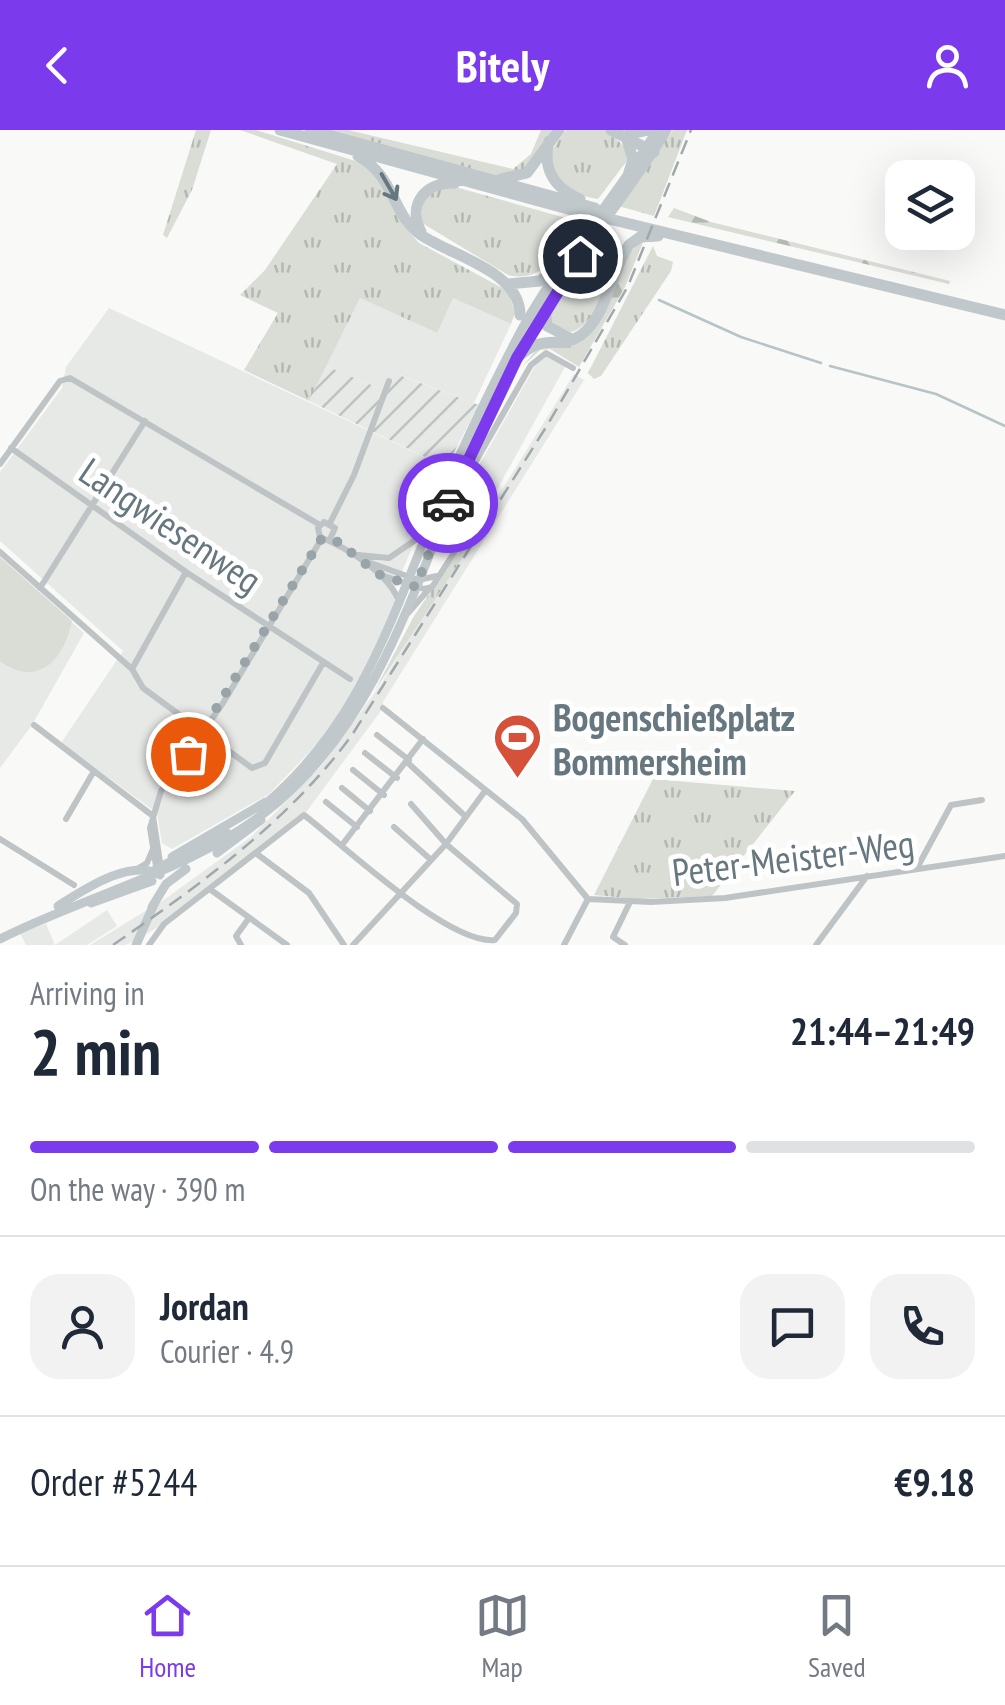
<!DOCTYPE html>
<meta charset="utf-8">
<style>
:root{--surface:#fff;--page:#f2f2f3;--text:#1f2937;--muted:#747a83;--line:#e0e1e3;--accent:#7c3aed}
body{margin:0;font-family:"PT Sans Narrow",sans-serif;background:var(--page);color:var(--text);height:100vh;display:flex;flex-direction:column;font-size:38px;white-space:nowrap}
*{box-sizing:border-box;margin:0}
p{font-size:32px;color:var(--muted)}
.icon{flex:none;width:55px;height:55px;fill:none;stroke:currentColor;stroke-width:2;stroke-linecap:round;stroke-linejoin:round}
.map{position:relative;height:815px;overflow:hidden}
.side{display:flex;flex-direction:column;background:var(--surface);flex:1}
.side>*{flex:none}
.controls{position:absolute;left:885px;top:30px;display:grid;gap:20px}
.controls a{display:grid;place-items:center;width:90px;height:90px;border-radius:20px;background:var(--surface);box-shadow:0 10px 40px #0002;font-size:50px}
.pin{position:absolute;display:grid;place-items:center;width:85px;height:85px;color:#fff;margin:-42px;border:5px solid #fff;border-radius:50%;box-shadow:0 2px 10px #0007}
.courier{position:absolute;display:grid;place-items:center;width:100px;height:100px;margin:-50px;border:8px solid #7c3aed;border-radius:50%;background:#fff;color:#222;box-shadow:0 2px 12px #0007}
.headline em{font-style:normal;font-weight:700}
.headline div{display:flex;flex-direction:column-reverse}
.headline{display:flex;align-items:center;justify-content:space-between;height:170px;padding:0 30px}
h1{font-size:65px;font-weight:700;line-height:75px}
.bar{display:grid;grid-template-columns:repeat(4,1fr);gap:15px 10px;align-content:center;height:120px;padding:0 30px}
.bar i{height:12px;border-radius:8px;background:var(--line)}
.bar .selected{background:var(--accent)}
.bar p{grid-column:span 4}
.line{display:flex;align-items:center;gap:25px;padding:0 30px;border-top:2px solid var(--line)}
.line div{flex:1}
.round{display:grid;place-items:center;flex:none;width:105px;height:105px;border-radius:30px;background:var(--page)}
header{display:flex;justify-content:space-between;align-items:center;height:130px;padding:0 30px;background:var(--accent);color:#fff;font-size:45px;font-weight:700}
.dock{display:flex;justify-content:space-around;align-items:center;height:140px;border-top:2px solid var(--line);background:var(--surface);font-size:28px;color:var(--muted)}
.dock a{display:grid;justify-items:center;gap:5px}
.dock .selected{color:var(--accent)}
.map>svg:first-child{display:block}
</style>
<header><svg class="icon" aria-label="back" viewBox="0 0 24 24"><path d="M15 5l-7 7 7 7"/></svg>Bitely<svg class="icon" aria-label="person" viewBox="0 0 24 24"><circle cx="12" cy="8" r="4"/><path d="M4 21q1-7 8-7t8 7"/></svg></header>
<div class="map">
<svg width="1005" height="815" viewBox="0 0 1005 815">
<defs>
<pattern id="industrial-furrows" width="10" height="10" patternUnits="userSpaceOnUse" patternTransform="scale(2.5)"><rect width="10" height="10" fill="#e7e9e7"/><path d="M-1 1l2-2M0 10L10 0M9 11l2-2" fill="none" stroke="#bfc2c0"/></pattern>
<pattern id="grass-tufts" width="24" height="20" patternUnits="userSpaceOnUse" patternTransform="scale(2.5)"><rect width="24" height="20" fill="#d9ddd6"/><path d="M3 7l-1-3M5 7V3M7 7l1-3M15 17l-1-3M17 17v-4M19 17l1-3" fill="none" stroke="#b4b8b3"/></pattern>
<pattern id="forest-firs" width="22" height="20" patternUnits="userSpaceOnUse" patternTransform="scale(2.5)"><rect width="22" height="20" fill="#d9ddd6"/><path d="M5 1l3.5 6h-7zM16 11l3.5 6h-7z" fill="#b4b8b3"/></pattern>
</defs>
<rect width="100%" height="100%" fill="#f9f9f7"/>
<path fill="#e7e9e7" d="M452,167L511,194L474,273L400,245L381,259L326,236L360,168L437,203Z
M109,178L446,337L393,463L396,477L356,558L323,608L269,664L172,719L162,713L157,683L61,613L123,521L0,411V342L62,258L66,237Z
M542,224L566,235L479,392L456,376Z
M574,244L584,250L383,572V578L304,685L164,794L126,815H90L165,769L251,707L322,635L379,557Z
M0,427L84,503L32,595L0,638Z
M107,780L117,796L87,815H26L20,803L46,794L55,815Z"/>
<path fill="url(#industrial-furrows)" d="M326,236L381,259L399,245L479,275L446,337L309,271Z"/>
<path fill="url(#grass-tufts)" d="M196,0H211L192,60L167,108L163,105Z
M240,0H256L362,33L377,46L403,95L419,113L508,161L515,183L511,194L453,168L437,203L360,168L309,271L244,240L278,183L240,165L265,140L337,34Z
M327,0H348L513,39L531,24L541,0H552L527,39L501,47Z
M566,0H606L627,19L629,28L598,69C566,64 556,53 550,23Z
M673,0H687L654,86L618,76Z
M446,56L459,58L580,92C561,119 545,154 508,145L422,93C421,70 424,65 446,56Z
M602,104L613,123C610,147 596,196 571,202L550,193L549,184Z
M653,116L657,126L673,132L671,141L601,246L594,249L588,243Z
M478,392L483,395L476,407L374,562L414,486Z
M653,649L795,661L712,766L637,769L594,765Z"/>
<path fill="url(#forest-firs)" d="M674,78L711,92L950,151L949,154L668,87Z
M644,110L625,157L579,237L550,219L540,220L523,236L540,215L575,213L630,122Z"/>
<path fill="#d9ddd6" d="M0,427L72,491C64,530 37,559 0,531Z"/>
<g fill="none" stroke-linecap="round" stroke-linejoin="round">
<path stroke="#b7c4c7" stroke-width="2.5" d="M659,170L741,207L821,233
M830,236L936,264L1005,296"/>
<path stroke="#bec3c6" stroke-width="6" d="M11,318L186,442L350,549
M0,334L60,251L70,248L320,395
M330,393L354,345L389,251
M330,409L335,398L324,392L318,398L320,407C347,418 390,443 400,474
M0,422L132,539L143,558L252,638L265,633L323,533
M358,425L389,428L427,402
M365,431L418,450L437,446
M378,444L424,459L432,457L471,396L470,390L454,379L461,357L531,235L546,223L573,238
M40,458L145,291
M408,483L429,459
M132,539L186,442
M383,578L522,689L588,769
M34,595L153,686L161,739
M377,605L409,630
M365,623L397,648
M407,632L465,686
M353,640L384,665
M342,658L370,681
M326,672L357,697
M66,689L94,641
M394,697L430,729
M0,709L74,755
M342,715L423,609
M257,724L309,763L344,815
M917,738L951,675L982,670
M137,739L147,733L153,719
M157,742L150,698L161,661L223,573L322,408
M211,760L287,815
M588,769L651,772L725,768L1005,726
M149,815L164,794L304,685C341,713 448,815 495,810L516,783L517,774L446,714L411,674
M241,815L236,806L249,788
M353,815L446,714L485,661
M564,815L588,769
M625,815L613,807L630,772
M816,815L867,746"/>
<path stroke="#c0c8cb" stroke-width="9" d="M263,676C355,600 388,499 431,393C455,332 484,272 514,214C553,137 612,74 657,0
M217,723L261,690
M172,727L266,672
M156,739L227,703
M91,773L152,751
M58,776C82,761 131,727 160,745
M152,777L166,754L186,739
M0,809C93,762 196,741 278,672C399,568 426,404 496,268C512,237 528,205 546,175C584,115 631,61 667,0
M136,815L155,772"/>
<path stroke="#c0c8cb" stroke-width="11" d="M280,0L564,78L1005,185
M310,0L595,78
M611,0L654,22
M629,4L648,0
M627,10L633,29L629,42
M549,11C542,39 554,58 580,69
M358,26C396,47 391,84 421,105C452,126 520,141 520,185
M501,49L527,43L559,0
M586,88L611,106L618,131
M421,102C407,74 425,52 455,53
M508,154L540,151L563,132
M545,177L547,196L568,207
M517,228C545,201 558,221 581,205C606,187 612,140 629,115L640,107L658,106"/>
<path stroke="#a0a8ac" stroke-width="2.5" stroke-dasharray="15 8" stroke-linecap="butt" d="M113,815C201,754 289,691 352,605L548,294L628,156L691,0"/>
</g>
<defs><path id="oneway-shaft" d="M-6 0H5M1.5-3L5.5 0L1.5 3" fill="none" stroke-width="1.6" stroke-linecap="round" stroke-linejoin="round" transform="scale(2.5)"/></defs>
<use stroke="#66777f" href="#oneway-shaft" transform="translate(389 57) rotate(60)"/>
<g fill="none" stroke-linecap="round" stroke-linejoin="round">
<path stroke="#99a4a9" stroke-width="10" stroke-dasharray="0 18" d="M188,624L322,408L338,412L378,444L416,457L448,373"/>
<path stroke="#7c3aed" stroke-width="12" d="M448,373L517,228L580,126"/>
</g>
<defs>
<symbol id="stadium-pin" viewBox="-11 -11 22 30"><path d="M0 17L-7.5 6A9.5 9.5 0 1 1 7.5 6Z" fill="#d65139" stroke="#fff"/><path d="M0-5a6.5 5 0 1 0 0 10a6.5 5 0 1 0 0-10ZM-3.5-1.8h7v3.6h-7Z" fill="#fff"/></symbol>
</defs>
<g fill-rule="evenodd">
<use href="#stadium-pin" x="490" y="580" width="55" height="75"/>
</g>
<g text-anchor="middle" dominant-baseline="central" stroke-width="10" stroke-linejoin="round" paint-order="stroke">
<g font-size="38" fill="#66777f" stroke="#fff">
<text transform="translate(171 395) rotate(34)">Langwiesenweg</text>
<text transform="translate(793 727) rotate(-7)">Peter-Meister-Weg</text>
</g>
<g font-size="38" font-weight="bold" fill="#66777f" stroke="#fff" text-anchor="start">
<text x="553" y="586">Bogenschießplatz<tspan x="553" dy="44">Bommersheim</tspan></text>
</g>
</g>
</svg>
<div class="controls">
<a><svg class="icon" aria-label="layers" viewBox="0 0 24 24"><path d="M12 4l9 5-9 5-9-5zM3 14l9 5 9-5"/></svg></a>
</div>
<div class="pin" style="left:188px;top:624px;background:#ea580c"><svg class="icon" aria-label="bag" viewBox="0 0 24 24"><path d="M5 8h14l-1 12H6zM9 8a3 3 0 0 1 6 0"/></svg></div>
<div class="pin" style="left:580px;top:126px;background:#1f2937"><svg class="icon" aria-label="home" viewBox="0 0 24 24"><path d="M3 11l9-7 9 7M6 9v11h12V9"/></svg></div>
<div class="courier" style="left:448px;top:373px"><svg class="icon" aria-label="car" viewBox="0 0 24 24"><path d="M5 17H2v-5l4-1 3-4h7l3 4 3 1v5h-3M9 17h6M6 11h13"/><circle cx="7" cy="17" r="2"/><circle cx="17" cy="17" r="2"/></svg></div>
</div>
<section class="side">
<div class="headline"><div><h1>2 min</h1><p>Arriving in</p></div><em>21:44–21:49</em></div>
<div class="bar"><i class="selected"></i><i class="selected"></i><i class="selected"></i><i></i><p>On the way · 390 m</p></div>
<div class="line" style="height:180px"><a class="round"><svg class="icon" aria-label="person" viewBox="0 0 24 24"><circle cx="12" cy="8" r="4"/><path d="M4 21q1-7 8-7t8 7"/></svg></a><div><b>Jordan</b><p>Courier · 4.9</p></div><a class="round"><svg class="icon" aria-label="chat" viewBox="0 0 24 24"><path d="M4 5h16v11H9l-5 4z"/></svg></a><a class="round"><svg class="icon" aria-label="phone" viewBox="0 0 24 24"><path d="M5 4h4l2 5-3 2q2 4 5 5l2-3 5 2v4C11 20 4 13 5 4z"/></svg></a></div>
<div class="line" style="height:130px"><div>Order #5244</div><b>€9.18</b></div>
</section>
<nav class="dock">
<a class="selected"><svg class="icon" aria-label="home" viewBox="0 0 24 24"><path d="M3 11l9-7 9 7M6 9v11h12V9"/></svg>Home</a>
<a><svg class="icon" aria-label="map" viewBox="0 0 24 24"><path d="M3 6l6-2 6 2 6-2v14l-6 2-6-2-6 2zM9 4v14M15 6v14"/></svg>Map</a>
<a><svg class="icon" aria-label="saved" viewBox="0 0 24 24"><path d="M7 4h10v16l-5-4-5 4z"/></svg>Saved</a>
</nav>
